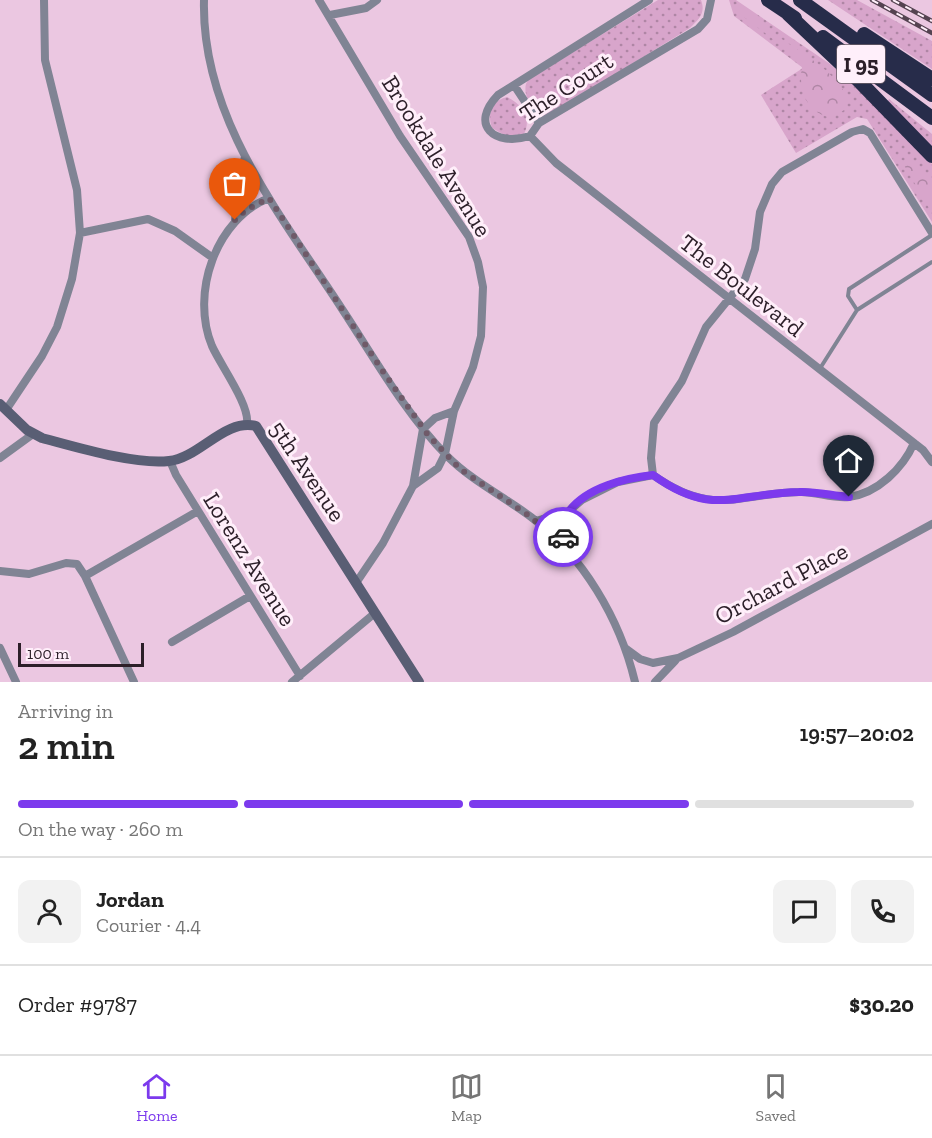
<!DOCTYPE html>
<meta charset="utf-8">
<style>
:root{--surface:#fff;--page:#f2f2f2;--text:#222;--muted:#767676;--line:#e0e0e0;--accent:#7c3aed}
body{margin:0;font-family:"Zilla Slab",serif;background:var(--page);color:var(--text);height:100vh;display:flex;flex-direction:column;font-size:22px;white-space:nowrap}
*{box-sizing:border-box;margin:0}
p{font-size:20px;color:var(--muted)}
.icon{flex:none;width:33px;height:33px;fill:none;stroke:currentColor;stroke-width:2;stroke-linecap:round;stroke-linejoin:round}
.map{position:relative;height:682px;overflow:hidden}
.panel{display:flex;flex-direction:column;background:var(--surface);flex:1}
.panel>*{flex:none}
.scale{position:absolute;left:18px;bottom:15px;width:126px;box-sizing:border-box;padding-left:6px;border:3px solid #2c1f29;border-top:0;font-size:16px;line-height:21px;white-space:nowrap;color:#2c1f29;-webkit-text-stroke:4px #ffeffa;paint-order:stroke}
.pin{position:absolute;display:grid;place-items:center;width:51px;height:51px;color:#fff;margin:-62px -26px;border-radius:50% 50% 50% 0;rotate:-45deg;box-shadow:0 0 6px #0007}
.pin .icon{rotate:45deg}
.courier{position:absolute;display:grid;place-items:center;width:60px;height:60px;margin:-30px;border:4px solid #7c3aed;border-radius:50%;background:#fff;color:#222;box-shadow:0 2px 8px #0007}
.head em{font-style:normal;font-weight:600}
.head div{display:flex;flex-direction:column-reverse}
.head{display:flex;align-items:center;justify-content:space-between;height:102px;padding:0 18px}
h1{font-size:39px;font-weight:600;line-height:45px}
.bar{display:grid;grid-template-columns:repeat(4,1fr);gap:9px 6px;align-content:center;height:72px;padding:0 18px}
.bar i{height:8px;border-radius:4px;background:var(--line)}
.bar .on{background:var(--accent)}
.bar p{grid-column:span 4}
.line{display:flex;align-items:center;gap:15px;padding:0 18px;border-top:2px solid var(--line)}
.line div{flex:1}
.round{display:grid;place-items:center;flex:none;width:63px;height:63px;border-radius:12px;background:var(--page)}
.tabs{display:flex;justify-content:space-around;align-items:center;height:84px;border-top:2px solid var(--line);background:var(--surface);font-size:16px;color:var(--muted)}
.tabs a{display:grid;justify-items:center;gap:3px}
.tabs .on{color:var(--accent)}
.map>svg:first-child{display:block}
</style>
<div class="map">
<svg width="932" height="682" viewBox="0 0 932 682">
<defs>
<pattern id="grass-dots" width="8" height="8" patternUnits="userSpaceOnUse" patternTransform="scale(1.5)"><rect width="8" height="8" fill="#d8a5cb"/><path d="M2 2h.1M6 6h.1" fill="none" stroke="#af86a5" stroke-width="1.8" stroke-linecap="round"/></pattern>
<pattern id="forest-crowns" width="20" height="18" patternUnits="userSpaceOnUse" patternTransform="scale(1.5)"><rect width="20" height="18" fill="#d8a5cb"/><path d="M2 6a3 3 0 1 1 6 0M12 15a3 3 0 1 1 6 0" fill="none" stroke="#af86a5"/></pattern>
</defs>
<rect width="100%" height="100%" fill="#ebc7e1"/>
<path fill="url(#grass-dots)" d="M658,0H701C706,13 699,19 690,28L549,115L543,116C532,112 520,91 528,80Z
M729,0H736L830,64L872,101L928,158L932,164V222L867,119L857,117L796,153L761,95L803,68L734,16Z
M828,0H857L932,41V69Z
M507,97C522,104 532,118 524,134L506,136L492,128C487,114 491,101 507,97Z
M889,99L932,134V148L886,103Z"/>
<path fill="url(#forest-crowns)" d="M735,4C754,10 763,25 779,37C805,56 832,68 848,98L844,110L832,118C804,112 797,87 803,62L744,17Z
M901,160L913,164L932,185V213Z"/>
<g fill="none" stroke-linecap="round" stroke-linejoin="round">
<path stroke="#808494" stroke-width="4" d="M857,310L932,262
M819,370L857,310L848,296L849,289L932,235"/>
<path stroke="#808494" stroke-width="8" d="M204,0C201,118 281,215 342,309C375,359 405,413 447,456C472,481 503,496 531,517C583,556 620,619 635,682
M319,0L400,136L469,237L478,262L483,287L481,336L473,367L454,411L445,454L438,468L413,486L383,543L356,583
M649,0L498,95C469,125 494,147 530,136L539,123L698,29L707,19L711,0
M330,15L366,8L377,0
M514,85L539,123
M530,136L556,163L923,450L932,462
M235,220L239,178L245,157
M80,233L148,219L175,231L213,258
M6,410L42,356L57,327L72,279L80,233L77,190L45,60L44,0
M247,424C250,405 221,366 212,346C190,293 216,219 269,198
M0,458L33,434
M170,461L176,475L300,676
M653,475L651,458L654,423L682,381L706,327L745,279L755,249L760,212L772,184L782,172L852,132L863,129L870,133L932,233
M413,486L423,429L435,418L454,411
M536,521L569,511L582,500L618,482L653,475C713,517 735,494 799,492C815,491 832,499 849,497C878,493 903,468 914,443
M561,545L569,511
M0,571L29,574L66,563L77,564L85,576L134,682
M85,576L198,511
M172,642L250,596
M0,648L16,682
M625,648L640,659L653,663L678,658L733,632L932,524
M292,682L375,613
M655,682L675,661"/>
<path stroke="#595e74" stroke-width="10" d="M0,404L27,430L42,438C76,447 135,465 169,461C199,458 225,418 256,426L419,682"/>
<path stroke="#272c4a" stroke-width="14" d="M768,0L795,18
M800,0L932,95
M788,14L861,83L932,156
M864,34L932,79
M823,37L932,118"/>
<defs>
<path id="rail" d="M872,0L932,33
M893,0L932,21"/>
</defs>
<use href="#rail" stroke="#554351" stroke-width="4.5"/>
<use href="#rail" stroke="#ffeffa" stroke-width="2" stroke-dasharray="7" stroke-linecap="butt"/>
</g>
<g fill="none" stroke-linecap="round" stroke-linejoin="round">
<path stroke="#6f5a69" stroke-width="6" stroke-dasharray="0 10.8" d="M235,220L246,210L269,198L384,373L428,435L460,469L531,517L561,545L563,537"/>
<path stroke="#7c3aed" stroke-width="8" d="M563,537C564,529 565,516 570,510C588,487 626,478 653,475C713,518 735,493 799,492C815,491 833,496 849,497"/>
</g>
<g text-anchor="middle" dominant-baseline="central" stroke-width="6" stroke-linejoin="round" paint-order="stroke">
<rect fill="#ffeffa" stroke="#6b5d68" stroke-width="1.5" x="837" y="45" width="48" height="38" rx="4.5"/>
<g font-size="22" font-weight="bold" fill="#2c1f29">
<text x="861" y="64">I 95</text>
</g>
<g font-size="24" fill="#2c1f29" stroke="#ffeffa">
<text transform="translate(566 87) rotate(-33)">The Court</text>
<text transform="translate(437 156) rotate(58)">Brookdale Avenue</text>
<text transform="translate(742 285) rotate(38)">The Boulevard</text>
<text transform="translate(308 471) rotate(56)">5th Avenue</text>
<text transform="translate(250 559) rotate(58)">Lorenz Avenue</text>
<text transform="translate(781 583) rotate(-28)">Orchard Place</text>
</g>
</g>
</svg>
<div class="scale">100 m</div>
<div class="pin" style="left:235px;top:220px;background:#ea580c"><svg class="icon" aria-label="bag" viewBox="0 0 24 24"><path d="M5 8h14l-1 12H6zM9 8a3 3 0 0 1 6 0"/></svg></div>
<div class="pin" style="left:849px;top:497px;background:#1f2937"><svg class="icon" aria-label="home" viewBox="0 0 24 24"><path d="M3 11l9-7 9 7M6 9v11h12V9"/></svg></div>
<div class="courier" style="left:563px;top:537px"><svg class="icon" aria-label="car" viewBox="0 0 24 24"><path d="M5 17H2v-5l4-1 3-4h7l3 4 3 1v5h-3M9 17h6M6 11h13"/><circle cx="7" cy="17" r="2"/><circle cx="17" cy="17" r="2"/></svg></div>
</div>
<section class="panel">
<div class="head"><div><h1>2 min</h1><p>Arriving in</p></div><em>19:57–20:02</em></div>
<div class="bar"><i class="on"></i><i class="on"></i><i class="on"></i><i></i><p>On the way · 260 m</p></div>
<div class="line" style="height:108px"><a class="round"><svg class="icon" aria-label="person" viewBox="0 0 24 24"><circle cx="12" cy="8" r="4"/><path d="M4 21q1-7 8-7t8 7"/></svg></a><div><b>Jordan</b><p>Courier · 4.4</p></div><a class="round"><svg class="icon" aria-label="chat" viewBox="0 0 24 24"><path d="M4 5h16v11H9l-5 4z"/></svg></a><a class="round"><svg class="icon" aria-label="phone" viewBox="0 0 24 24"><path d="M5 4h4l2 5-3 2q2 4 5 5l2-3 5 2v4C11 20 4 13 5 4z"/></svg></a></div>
<div class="line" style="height:78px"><div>Order #9787</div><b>$30.20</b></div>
</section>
<nav class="tabs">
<a class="on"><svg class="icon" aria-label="home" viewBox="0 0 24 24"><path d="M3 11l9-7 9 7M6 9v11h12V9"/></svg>Home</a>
<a><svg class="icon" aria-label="map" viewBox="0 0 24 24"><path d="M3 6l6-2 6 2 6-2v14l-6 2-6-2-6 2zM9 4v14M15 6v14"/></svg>Map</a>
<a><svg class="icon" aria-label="saved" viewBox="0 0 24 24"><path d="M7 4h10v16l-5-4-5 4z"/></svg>Saved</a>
</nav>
